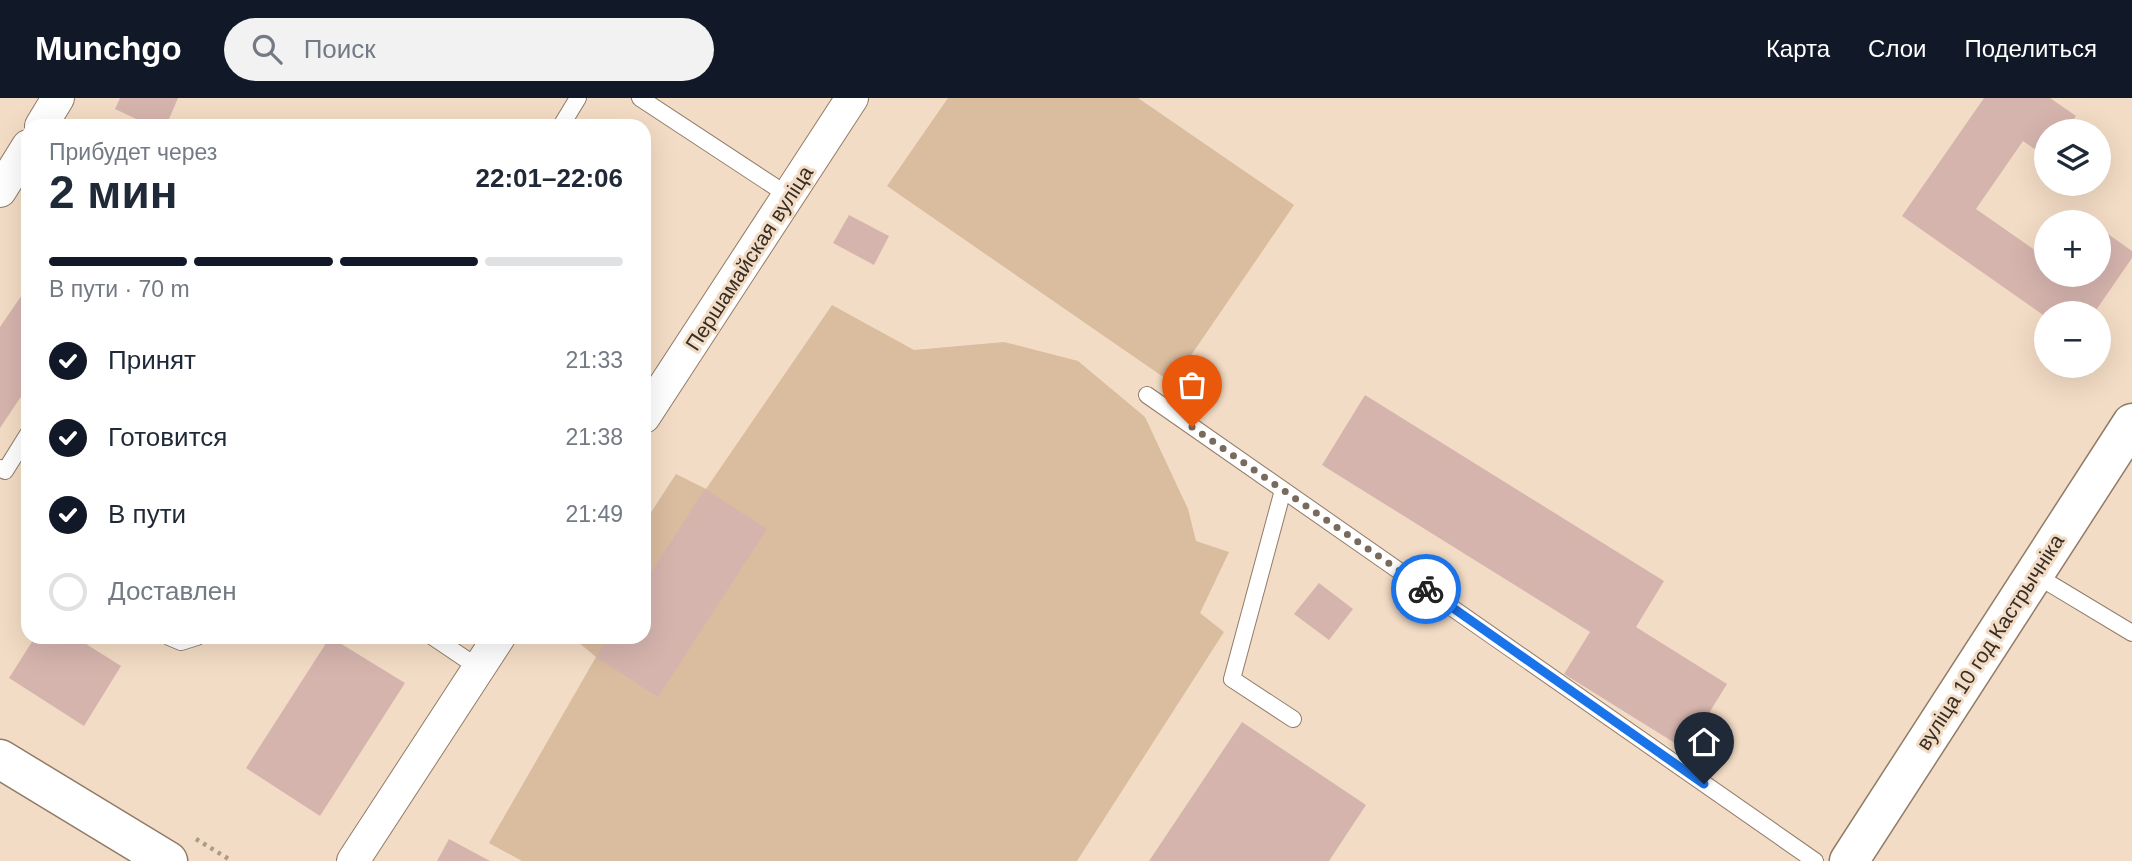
<!DOCTYPE html>
<html lang="ru">
<meta charset="utf-8">
<style>
:root{--surface:#fff;--page:#f2f2f3;--text:#1f2937;--muted:#747a83;--line:#e0e1e3;--accent:#111827}
body{margin:0;font-family:Arial,sans-serif;background:var(--page);color:var(--text);height:100vh;display:flex;flex-direction:column;font-size:26px;white-space:nowrap}
*{box-sizing:border-box;margin:0}
p{font-size:23px;color:var(--muted)}
.icon{flex:none;width:38px;height:38px;fill:none;stroke:currentColor;stroke-width:2;stroke-linecap:round;stroke-linejoin:round}
.map{position:relative;flex:1;overflow:hidden}
.side{position:absolute;left:21px;top:21px;width:630px;height:525px;display:flex;flex-direction:column;background:var(--surface);border-radius:21px;box-shadow:0 7px 28px #0002}
.side>*{flex:none}
.tools{position:absolute;left:2034px;top:21px;display:grid;gap:14px}
.tools a{display:grid;place-items:center;width:77px;height:77px;border-radius:50%;background:var(--surface);box-shadow:0 7px 28px #0002;font-size:35px}
.pin{position:absolute;display:grid;place-items:center;width:60px;height:60px;color:#fff;margin:-72px -30px;border-radius:50% 50% 50% 0;rotate:-45deg;box-shadow:0 0 7px #0007}
.pin .icon{rotate:45deg}
.courier{position:absolute;display:grid;place-items:center;width:70px;height:70px;margin:-35px;border:5px solid #1a73e8;border-radius:50%;background:#fff;color:#222;box-shadow:0 2px 9px #0007}
.overview em{font-style:normal;font-weight:700}
.overview div{display:flex;flex-direction:column-reverse}
.overview{display:flex;align-items:center;justify-content:space-between;height:119px;padding:0 28px}
h1{font-size:46px;font-weight:700;line-height:52px}
.bar{display:grid;grid-template-columns:repeat(4,1fr);gap:10px 7px;align-content:center;height:84px;padding:0 28px}
.bar i{height:9px;border-radius:5px;background:var(--line)}
.bar .on{background:var(--accent)}
.bar p{grid-column:span 4}
ol{padding:0 28px;list-style:none}
li{display:flex;align-items:center;gap:21px;height:77px}
li p{margin-inline-start:auto}
li .icon{padding:7px;border-radius:50%;background:var(--accent);color:#fff;stroke-width:4}
li:last-child{color:var(--muted)}
li i{width:38px;height:38px;border:4px solid var(--line);border-radius:50%}
header{display:flex;align-items:center;gap:42px;box-sizing:border-box;height:98px;padding:0 35px;background:var(--accent);color:#fff}
header strong{font-size:33px}
nav{display:flex;gap:38px;margin-inline-start:auto;font-size:24px}
.search{width:490px;height:63px;background:var(--page);display:flex;align-items:center;gap:18px;box-sizing:border-box;padding:0 24px;border-radius:38px;color:var(--muted);font-size:26px}
.map>svg:first-child{display:block}
</style>
<header>
<strong>Munchgo</strong>
<div class="search"><svg class="icon" aria-label="search" viewBox="0 0 24 24"><circle cx="10" cy="10" r="6"/><path d="M15 15l6 6"/></svg>Поиск</div>
<nav><a>Карта</a><a>Слои</a><a>Поделиться</a></nav>
</header>
<div class="map">
<svg width="2132" height="763" viewBox="0 0 2132 763">
<rect width="100%" height="100%" fill="#f3dcc5"/>
<path fill="#dabc9f" d="M948,0H1138L1294,107L1172,285L887,88Z
M832,207L914,252L1004,244L1078,263L1145,319L1188,411L1196,443L1229,454L1200,515L1224,534L1077,763H522L489,745L596,559L572,539H644V425L676,376L706,391Z"/>
<path fill="#d6b4ae" d="M120,0H178L166,28H151L115,11Z
M1984,0H2050L2076,18L2065,33H2046V59L2023,43L1976,111L2046,160V177H2098V129L2132,153V160L2094,215H2046V219L1902,118Z
M849,117L889,138L874,167L833,145Z
M28,188V288L0,330V229Z
M1365,297L1664,483L1636,529L1727,586L1686,652L1564,576L1590,534L1322,367Z
M705,391L767,431L658,599L596,559L609,539H644V485Z
M1319,485L1353,511L1329,542L1294,516Z
M35,539H75L121,568L84,628L9,580Z
M330,539L405,585L320,718L246,670Z
M1242,624L1366,707L1329,763H1149Z
M449,741L490,763H437Z"/>
<g fill="none" stroke-linecap="round" stroke-linejoin="round">
<defs>
<path id="lane" d="M640,0L789,98
M561,28L578,0
M1147,297L1815,763
M0,370L5,373L28,336
M1283,392L1232,581L1293,621
M2034,476L2132,535
M169,539L181,544L197,539
M433,539L479,570"/>
<path id="street" d="M41,28L58,0
M0,93L28,48
M644,319L852,0
M353,763L499,539"/>
<path id="secondary" d="M0,661L168,763
M1849,763L2132,325"/>
</defs>
<use href="#lane" stroke="#917b67" stroke-width="18"/>
<use href="#street" stroke="#917b67" stroke-width="34"/>
<use href="#secondary" stroke="#917b67" stroke-width="41"/>
<path stroke="#ac9a88" stroke-width="4.5" stroke-dasharray="3.5 5" stroke-linecap="butt" d="M196,741L232,763"/>
<use href="#lane" stroke="#fff" stroke-width="16"/>
<use href="#street" stroke="#fff" stroke-width="32"/>
<use href="#secondary" stroke="#fff" stroke-width="38"/>
</g>
<g fill="none" stroke-linecap="round" stroke-linejoin="round">
<path stroke="#786a5c" stroke-width="7" stroke-dasharray="0 12.6" d="M1192,329L1426,491"/>
<path stroke="#1a73e8" stroke-width="9" d="M1426,491L1704,686"/>
</g>
<g text-anchor="middle" dominant-baseline="central" stroke-width="6" stroke-linejoin="round" paint-order="stroke">
<g font-size="21" fill="#362d24" stroke="#f3dcc5">
<text transform="translate(749 160) rotate(-57)">Першамайская вуліца</text>
<text transform="translate(1990 544) rotate(-57)">вуліца 10 год Кастрычніка</text>
</g>
</g>
</svg>
<div class="tools">
<a><svg class="icon" aria-label="layers" viewBox="0 0 24 24"><path d="M12 4l9 5-9 5-9-5zM3 14l9 5 9-5"/></svg></a>
<a>+</a>
<a>−</a>
</div>
<div class="pin" style="left:1192px;top:329px;background:#ea580c"><svg class="icon" aria-label="bag" viewBox="0 0 24 24"><path d="M5 8h14l-1 12H6zM9 8a3 3 0 0 1 6 0"/></svg></div>
<div class="pin" style="left:1704px;top:686px;background:#1f2937"><svg class="icon" aria-label="home" viewBox="0 0 24 24"><path d="M3 11l9-7 9 7M6 9v11h12V9"/></svg></div>
<div class="courier" style="left:1426px;top:491px"><svg class="icon" aria-label="bike" viewBox="0 0 24 24"><circle cx="6" cy="16" r="4"/><circle cx="18" cy="16" r="4"/><path d="M6 16l4-8h5l3 8M10 8l3 8H6M13 5h3"/></svg></div>
<section class="side">
<div class="overview"><div><h1>2 мин</h1><p>Прибудет через</p></div><em>22:01–22:06</em></div>
<div class="bar"><i class="on"></i><i class="on"></i><i class="on"></i><i></i><p>В пути · 70 m</p></div>
<ol>
<li><svg class="icon" aria-label="check" viewBox="0 0 24 24"><path d="M5 12l5 5 9-10"/></svg>Принят<p>21:33</p></li>
<li><svg class="icon" aria-label="check" viewBox="0 0 24 24"><path d="M5 12l5 5 9-10"/></svg>Готовится<p>21:38</p></li>
<li><svg class="icon" aria-label="check" viewBox="0 0 24 24"><path d="M5 12l5 5 9-10"/></svg>В пути<p>21:49</p></li>
<li><i></i>Доставлен</li>
</ol>
</section>
</div>
